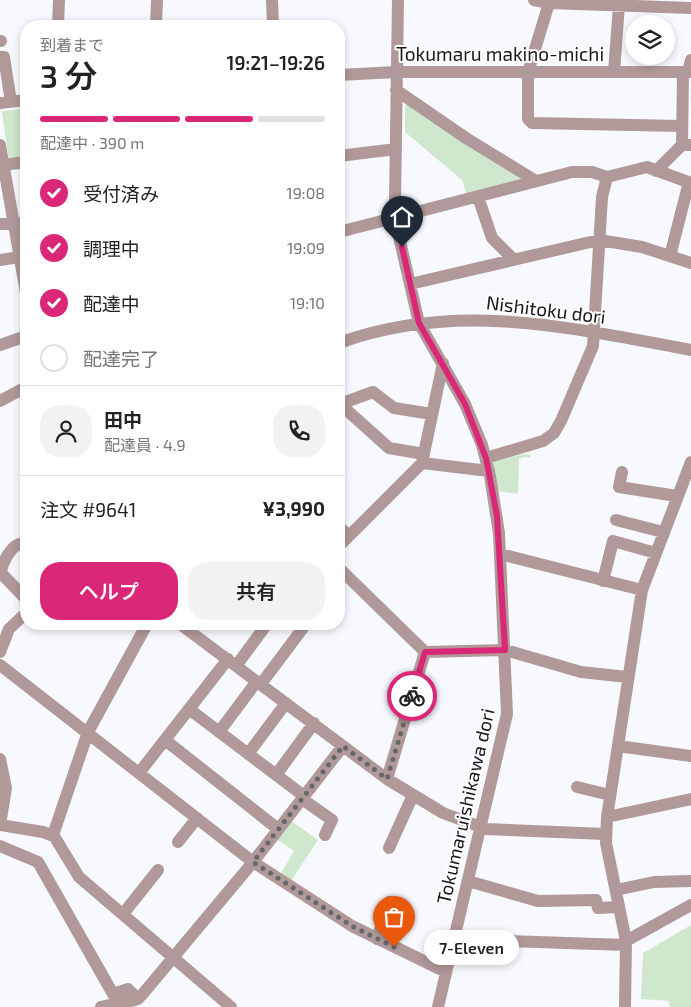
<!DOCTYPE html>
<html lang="ja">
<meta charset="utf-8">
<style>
:root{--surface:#fff;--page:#f2f2f2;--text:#222;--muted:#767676;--line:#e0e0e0;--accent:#db2777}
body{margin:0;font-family:"Exo 2","Noto Sans JP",sans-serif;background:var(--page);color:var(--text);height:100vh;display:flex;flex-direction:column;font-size:19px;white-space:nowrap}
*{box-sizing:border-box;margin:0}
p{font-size:16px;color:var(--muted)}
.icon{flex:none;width:28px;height:28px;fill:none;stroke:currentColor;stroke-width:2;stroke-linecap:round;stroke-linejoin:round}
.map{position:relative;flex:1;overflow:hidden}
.drawer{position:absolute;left:20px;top:20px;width:325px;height:610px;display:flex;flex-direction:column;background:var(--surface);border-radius:20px;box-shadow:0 2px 8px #0003}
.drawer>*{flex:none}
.controls{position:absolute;left:625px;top:15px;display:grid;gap:10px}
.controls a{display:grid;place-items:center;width:50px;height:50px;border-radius:50%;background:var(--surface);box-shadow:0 2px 8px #0003;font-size:25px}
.pin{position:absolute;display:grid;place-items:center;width:42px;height:42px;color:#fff;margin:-51px -21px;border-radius:50% 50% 50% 0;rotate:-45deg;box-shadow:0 0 5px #0007}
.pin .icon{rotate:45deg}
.courier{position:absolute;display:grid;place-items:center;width:50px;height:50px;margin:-25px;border:4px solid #db2777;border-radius:50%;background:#fff;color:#222;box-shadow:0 1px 6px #0007}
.bubble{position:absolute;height:35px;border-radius:18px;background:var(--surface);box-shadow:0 2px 8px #0003;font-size:16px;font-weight:600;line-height:35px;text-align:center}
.head em{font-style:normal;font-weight:600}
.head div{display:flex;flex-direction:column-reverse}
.head{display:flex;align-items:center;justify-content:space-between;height:85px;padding:0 20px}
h1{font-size:32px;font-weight:600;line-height:38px}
.bar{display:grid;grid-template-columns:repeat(4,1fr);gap:8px 5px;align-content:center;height:60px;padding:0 20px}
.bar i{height:6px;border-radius:4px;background:var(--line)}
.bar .selected{background:var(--accent)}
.bar p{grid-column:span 4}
.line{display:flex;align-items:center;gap:12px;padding:0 20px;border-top:1px solid var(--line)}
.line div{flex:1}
.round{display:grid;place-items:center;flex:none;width:52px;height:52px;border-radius:20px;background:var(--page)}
ol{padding:0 20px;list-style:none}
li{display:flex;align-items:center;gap:15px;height:55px}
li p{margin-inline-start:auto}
li .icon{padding:5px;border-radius:50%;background:var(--accent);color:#fff;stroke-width:4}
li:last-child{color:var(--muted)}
li i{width:28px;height:28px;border:2px solid var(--line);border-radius:50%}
.action{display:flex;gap:10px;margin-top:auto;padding:10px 20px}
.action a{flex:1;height:58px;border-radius:20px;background:var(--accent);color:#fff;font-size:20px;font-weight:600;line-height:58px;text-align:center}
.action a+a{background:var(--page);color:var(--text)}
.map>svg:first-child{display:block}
</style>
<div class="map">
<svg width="691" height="1007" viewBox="0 0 691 1007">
<rect width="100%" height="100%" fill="#f8f9fe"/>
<path fill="#cfe7cd" d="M409,103L521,176L519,181L467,195L462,180L405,132V106Z
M26,108V159L9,160L2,113L3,111Z
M525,454L531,455L530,458L525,457L519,459L518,494L497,491L491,462Z
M290,820L318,840L291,881L280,875L294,851L276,839Z
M691,925V1007H670L669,1001L641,999L643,953Z"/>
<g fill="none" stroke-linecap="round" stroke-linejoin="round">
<path stroke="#b09998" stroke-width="12" d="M272,0L273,26
M398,0L395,202L397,228L419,323L465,404L482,445L490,476L499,533L507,714L438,1007
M534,0L549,3L691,8
M550,0L528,72V119L532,123L682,126
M58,26L59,0
M156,26L157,0
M0,41H1
M0,57H4L11,102
M614,72L619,5
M688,72L691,60
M339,75L396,72H691
M396,90L466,138L536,181
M0,103L26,100
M0,145L26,293
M682,145L683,72
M339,156L396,149
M3,165L26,162
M656,171L682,145H691
M478,197L492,238L514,260
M0,224L26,223
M339,232L572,172H592L607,177L647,167L691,183
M670,256L689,182
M0,260L19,257
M410,284L599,240L642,247L691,263
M339,343C457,300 572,328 691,350
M0,345L26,336
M0,401L26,387
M424,454L389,448L340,404L373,392L394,408L432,414
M486,458L543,441L554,433L561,421L593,346L602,197L607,177
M422,463L489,471
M622,472L619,487L677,496
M616,520L663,532
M339,526L348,536
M339,546L422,463L443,363
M500,554L642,590
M339,568L425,652L505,650L581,672L627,677
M1,571C3,562 10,548 19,544
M0,572L26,599
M603,581L613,541L656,553
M180,624L387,779L443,813L486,829L605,834
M0,652L9,629L26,613
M0,665L253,862L352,926L446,972
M236,666L267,624
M261,684L306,624
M189,709L304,796
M219,732L257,681
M165,740L278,829
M618,746L691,756
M248,754L286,703
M0,759L6,788L0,825
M139,773L228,659
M276,775L314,723
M387,779L425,652
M577,787L610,795
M302,799L332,820L325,835
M607,817L691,799
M0,825L43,832L54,836L79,877L231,1007
M53,835L88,732L147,624
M178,842L197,818
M0,846L38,862L113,994L128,989L138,999
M389,848L413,795
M468,881L538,901L596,900L598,908L619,907
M616,890L654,882L691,881
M123,914L158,870
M377,939L389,902
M454,939L626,945
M626,941L691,905
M101,1007L135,1000L141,996L253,862L343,746
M625,1007L626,941L606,843L607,817L642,590L691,462"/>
</g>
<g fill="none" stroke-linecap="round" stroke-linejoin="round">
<path stroke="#66676a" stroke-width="5" stroke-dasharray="0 9" d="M394,947L352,926L253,862L343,746L387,779L412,696"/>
<path stroke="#db2777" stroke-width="6" d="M402,247L419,323L465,404L486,458L497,516L505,650L425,652L412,696"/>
</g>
<g text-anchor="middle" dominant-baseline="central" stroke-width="4" stroke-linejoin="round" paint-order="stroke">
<g font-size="19" fill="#18181b" stroke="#fff">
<text x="500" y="53">Tokumaru makino-michi</text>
<text transform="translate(546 309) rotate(7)">Nishitoku dori</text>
<text transform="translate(465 806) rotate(-77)">Tokumaruishikawa dori</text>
</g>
</g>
</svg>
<div class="controls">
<a><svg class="icon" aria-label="layers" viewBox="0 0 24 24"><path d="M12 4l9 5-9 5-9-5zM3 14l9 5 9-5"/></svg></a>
</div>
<div class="pin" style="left:394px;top:947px;background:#ea580c"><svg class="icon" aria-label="bag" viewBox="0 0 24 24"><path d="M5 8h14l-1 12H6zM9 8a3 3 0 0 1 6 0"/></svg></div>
<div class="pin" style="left:402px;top:247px;background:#1f2937"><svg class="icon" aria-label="home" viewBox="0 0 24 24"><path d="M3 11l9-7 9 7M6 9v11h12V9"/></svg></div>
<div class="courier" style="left:412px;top:696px"><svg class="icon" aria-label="bike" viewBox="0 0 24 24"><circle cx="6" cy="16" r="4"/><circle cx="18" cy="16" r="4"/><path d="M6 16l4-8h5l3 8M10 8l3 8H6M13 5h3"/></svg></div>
<div class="bubble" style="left:424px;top:930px;width:95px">7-Eleven</div>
<section class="drawer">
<div class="head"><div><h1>3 分</h1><p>到着まで</p></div><em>19:21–19:26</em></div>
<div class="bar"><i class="selected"></i><i class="selected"></i><i class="selected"></i><i></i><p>配達中 · 390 m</p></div>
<ol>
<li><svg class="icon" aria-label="check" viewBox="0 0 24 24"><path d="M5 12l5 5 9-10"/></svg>受付済み<p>19:08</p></li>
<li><svg class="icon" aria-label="check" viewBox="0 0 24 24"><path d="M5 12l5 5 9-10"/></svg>調理中<p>19:09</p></li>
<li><svg class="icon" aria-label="check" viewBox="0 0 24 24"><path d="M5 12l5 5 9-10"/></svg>配達中<p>19:10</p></li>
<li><i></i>配達完了</li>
</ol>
<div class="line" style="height:90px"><a class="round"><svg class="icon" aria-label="person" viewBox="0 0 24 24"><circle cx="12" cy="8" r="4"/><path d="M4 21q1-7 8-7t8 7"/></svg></a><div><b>田中</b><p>配達員 · 4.9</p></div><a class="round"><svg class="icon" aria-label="phone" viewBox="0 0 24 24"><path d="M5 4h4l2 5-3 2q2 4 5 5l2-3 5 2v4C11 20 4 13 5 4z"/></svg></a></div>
<div class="line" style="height:65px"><div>注文 #9641</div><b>¥3,990</b></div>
<div class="action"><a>ヘルプ</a><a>共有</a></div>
</section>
</div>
